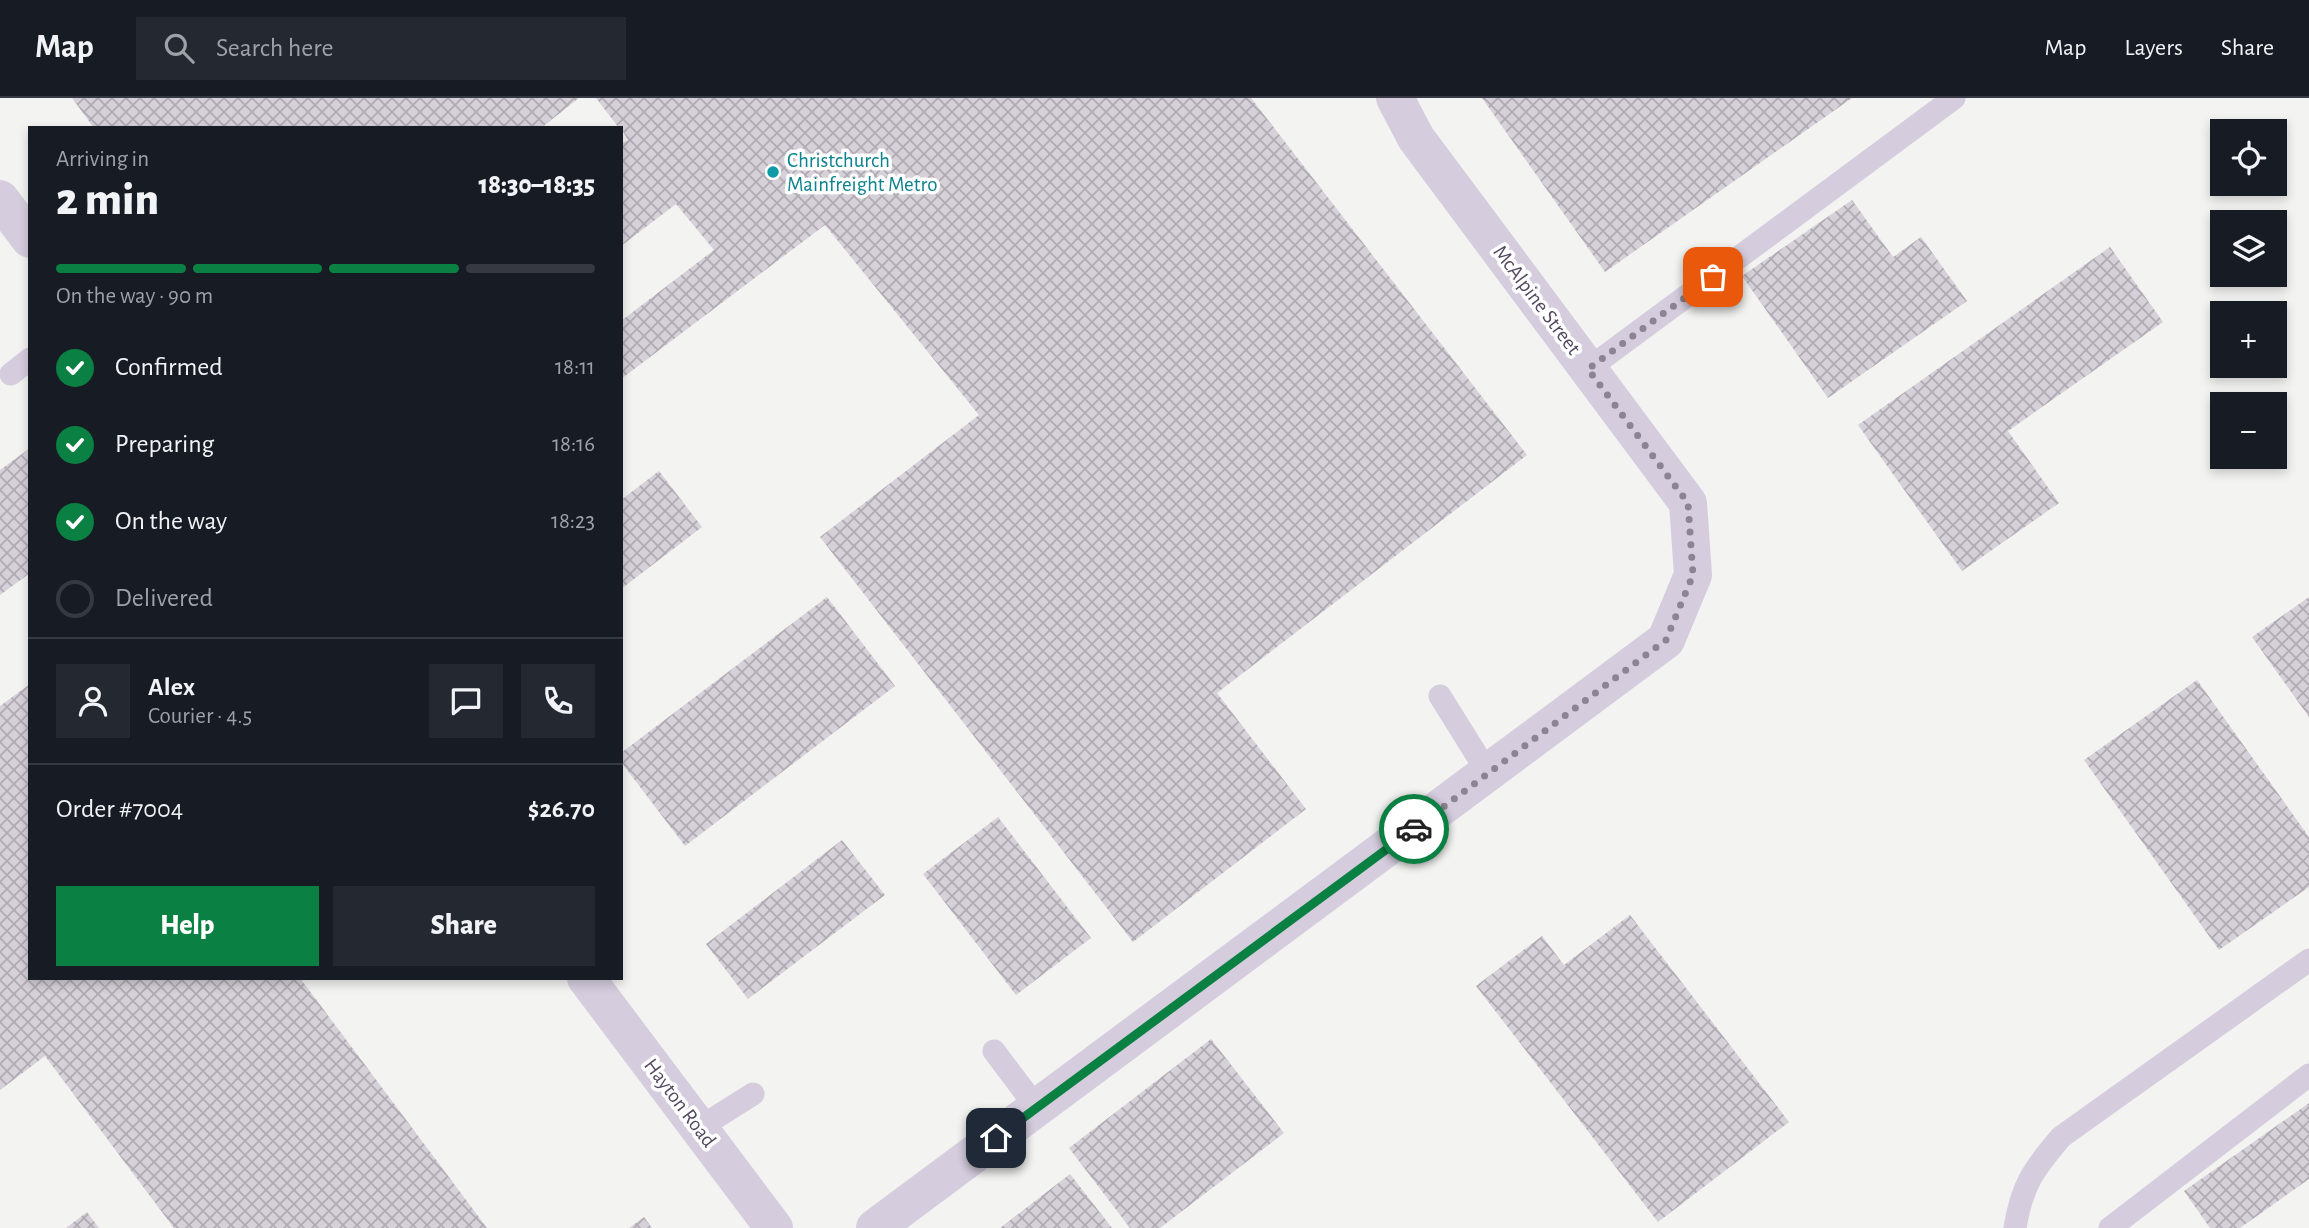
<!DOCTYPE html>
<meta charset="utf-8">
<style>
:root{--surface:#171b24;--page:#242831;--text:#f1f3f6;--muted:#9ea1a6;--line:#363941;--accent:#0b8043}
body{margin:0;font-family:"Alegreya Sans",sans-serif;background:var(--page);color:var(--text);height:100vh;display:flex;flex-direction:column;font-size:26px;white-space:nowrap}
*{box-sizing:border-box;margin:0}
p{font-size:23px;color:var(--muted)}
.icon{flex:none;width:38px;height:38px;fill:none;stroke:currentColor;stroke-width:2;stroke-linecap:round;stroke-linejoin:round}
.map{position:relative;flex:1;overflow:hidden}
.drawer{position:absolute;left:28px;top:28px;width:595px;height:854px;display:flex;flex-direction:column;background:var(--surface);border-radius:0px;box-shadow:0 4px 10px #0003}
.drawer>*{flex:none}
.fabs{position:absolute;left:2210px;top:21px;display:grid;gap:14px}
.fabs a{display:grid;place-items:center;width:77px;height:77px;border-radius:0px;background:var(--surface);box-shadow:0 4px 10px #0003;font-size:35px}
.pin{position:absolute;display:grid;place-items:center;width:60px;height:60px;color:#fff;margin:-30px;border-radius:14px;box-shadow:0 4px 10px #0006}
.courier{position:absolute;display:grid;place-items:center;width:70px;height:70px;margin:-35px;border:5px solid #0b8043;border-radius:50%;background:#fff;color:#222;box-shadow:0 2px 9px #0007}
.summary em{font-style:normal;font-weight:800}
.summary div{display:flex;flex-direction:column-reverse}
.summary{display:flex;align-items:center;justify-content:space-between;height:119px;padding:0 28px}
h1{font-size:46px;font-weight:800;line-height:52px}
.bar{display:grid;grid-template-columns:repeat(4,1fr);gap:10px 7px;align-content:center;height:84px;padding:0 28px}
.bar i{height:9px;border-radius:5px;background:var(--line)}
.bar .on{background:var(--accent)}
.bar p{grid-column:span 4}
.line{display:flex;align-items:center;gap:18px;padding:0 28px;border-top:2px solid var(--line)}
.line div{flex:1}
.round{display:grid;place-items:center;flex:none;width:74px;height:74px;border-radius:0px;background:var(--page)}
ol{padding:0 28px;list-style:none}
li{display:flex;align-items:center;gap:21px;height:77px}
li p{margin-inline-start:auto}
li .icon{padding:7px;border-radius:50%;background:var(--accent);color:#fff;stroke-width:4}
li:last-child{color:var(--muted)}
li i{width:38px;height:38px;border:4px solid var(--line);border-radius:50%}
.button{display:flex;gap:14px;margin-top:auto;padding:14px 28px}
.button a{flex:1;height:80px;border-radius:0px;background:var(--accent);color:#fff;font-size:28px;font-weight:800;line-height:80px;text-align:center}
.button a+a{background:var(--page);color:var(--text)}
header{display:flex;align-items:center;gap:42px;box-sizing:border-box;height:98px;padding:0 35px;background:var(--surface);border-bottom:2px solid var(--line)}
header strong{font-size:33px}
nav{display:flex;gap:38px;margin-inline-start:auto;font-size:24px}
.search{width:490px;height:63px;background:var(--page);display:flex;align-items:center;gap:18px;box-sizing:border-box;padding:0 24px;border-radius:0px;color:var(--muted);font-size:26px}
.map>svg:first-child{display:block}
</style>
<header>
<strong>Map</strong>
<div class="search"><svg class="icon" aria-label="search" viewBox="0 0 24 24"><circle cx="10" cy="10" r="6"/><path d="M15 15l6 6"/></svg>Search here</div>
<nav><a>Map</a><a>Layers</a><a>Share</a></nav>
</header>
<div class="map">
<svg width="2309" height="1130" viewBox="0 0 2309 1130">
<defs>
<pattern id="building-cross-hatch" width="8" height="8" patternUnits="userSpaceOnUse" patternTransform="scale(1.75)"><rect width="8" height="8" fill="#d6d0d8"/><path d="M0 0l8 8M0 8l8-8" fill="none" stroke="#b0abb2"/></pattern>
</defs>
<rect width="100%" height="100%" fill="#f3f3f1"/>
<path fill="url(#building-cross-hatch)" d="M72,0H579L541,30H94Z
M596,0H1251L1527,357L1217,595L1306,711L1133,844L820,439L979,317L825,127L621,281V223L714,152L676,106L621,148V46L628,42L621,30H619Z
M1482,0H1852L1605,174Z
M1852,102L1893,159L1921,139L1967,203L1828,300L1742,178Z
M2110,149L2163,224L2008,333L2059,405L1962,473L1858,327Z
M30,350V475L0,497V372Z
M659,373L702,429L621,491V402Z
M827,499L895,588L685,748L621,664V655Z
M2309,499V619L2252,539Z
M2197,582L2309,739V789L2219,852L2084,662Z
M30,586V880H300L487,1130H174L45,958L0,992V608Z
M998,719L1091,840L1016,897L923,776Z
M842,742L885,797L748,901L706,846Z
M1630,817L1789,1024L1658,1124L1476,888L1542,838L1564,867Z
M1211,941L1284,1035L1160,1130H1130L1069,1050Z
M2309,1005V1081L2240,1130H2210L2184,1093Z
M1070,1076L1112,1130H1000Z
M87,1114L99,1130H66Z
M644,1119L652,1130H629Z"/>
<g fill="none" stroke-linecap="round" stroke-linejoin="round">
<path stroke="#d5cdde" stroke-width="23" d="M1588,271L1954,0
M11,276L30,261
M1440,598L1488,675
M994,953L1037,1010
M699,1030L753,996
M2015,1130C2022,1087 2033,1072 2061,1039L2309,862
M2110,1130L2309,977"/>
<path stroke="#d5cdde" stroke-width="38" d="M875,1130L1666,542L1693,477L1688,405L1416,40L1395,0"/>
<path stroke="#d5cdde" stroke-width="38" d="M0,101L30,141
M586,880L774,1130"/>
</g>
<g fill="none" stroke-linecap="round" stroke-linejoin="round">
<path stroke="#8b8492" stroke-width="7" stroke-dasharray="0 12.6" d="M1414,731L1666,542L1693,477L1688,405L1588,271L1713,179"/>
<path stroke="#0b8043" stroke-width="9" d="M996,1040L1414,731"/>
</g>
<circle fill="#0f9aa8" stroke="#fff" stroke-width="2.5" cx="773" cy="74" r="7"/>
<g text-anchor="middle" dominant-baseline="central" stroke-width="7" stroke-linejoin="round" paint-order="stroke">
<g font-size="21" fill="#0d838f" stroke="#fff" text-anchor="start">
<text x="787" y="62">Christchurch<tspan x="787" dy="24">Mainfreight Metro</tspan></text>
</g>
<g font-size="21" fill="#53485f" stroke="#fff">
<text transform="translate(1537 202) rotate(53)">McAlpine Street</text>
<text transform="translate(680 1005) rotate(53)">Hayton Road</text>
</g>
</g>
</svg>
<div class="fabs">
<a><svg class="icon" aria-label="locate" viewBox="0 0 24 24"><circle cx="12" cy="12" r="6"/><path d="M12 2v4M12 18v4M2 12h4M18 12h4"/></svg></a>
<a><svg class="icon" aria-label="layers" viewBox="0 0 24 24"><path d="M12 4l9 5-9 5-9-5zM3 14l9 5 9-5"/></svg></a>
<a>+</a>
<a>−</a>
</div>
<div class="pin" style="left:1713px;top:179px;background:#ea580c"><svg class="icon" aria-label="bag" viewBox="0 0 24 24"><path d="M5 8h14l-1 12H6zM9 8a3 3 0 0 1 6 0"/></svg></div>
<div class="pin" style="left:996px;top:1040px;background:#1f2937"><svg class="icon" aria-label="home" viewBox="0 0 24 24"><path d="M3 11l9-7 9 7M6 9v11h12V9"/></svg></div>
<div class="courier" style="left:1414px;top:731px"><svg class="icon" aria-label="car" viewBox="0 0 24 24"><path d="M5 17H2v-5l4-1 3-4h7l3 4 3 1v5h-3M9 17h6M6 11h13"/><circle cx="7" cy="17" r="2"/><circle cx="17" cy="17" r="2"/></svg></div>
<section class="drawer">
<div class="summary"><div><h1>2 min</h1><p>Arriving in</p></div><em>18:30–18:35</em></div>
<div class="bar"><i class="on"></i><i class="on"></i><i class="on"></i><i></i><p>On the way · 90 m</p></div>
<ol>
<li><svg class="icon" aria-label="check" viewBox="0 0 24 24"><path d="M5 12l5 5 9-10"/></svg>Confirmed<p>18:11</p></li>
<li><svg class="icon" aria-label="check" viewBox="0 0 24 24"><path d="M5 12l5 5 9-10"/></svg>Preparing<p>18:16</p></li>
<li><svg class="icon" aria-label="check" viewBox="0 0 24 24"><path d="M5 12l5 5 9-10"/></svg>On the way<p>18:23</p></li>
<li><i></i>Delivered</li>
</ol>
<div class="line" style="height:126px"><a class="round"><svg class="icon" aria-label="person" viewBox="0 0 24 24"><circle cx="12" cy="8" r="4"/><path d="M4 21q1-7 8-7t8 7"/></svg></a><div><b>Alex</b><p>Courier · 4.5</p></div><a class="round"><svg class="icon" aria-label="chat" viewBox="0 0 24 24"><path d="M4 5h16v11H9l-5 4z"/></svg></a><a class="round"><svg class="icon" aria-label="phone" viewBox="0 0 24 24"><path d="M5 4h4l2 5-3 2q2 4 5 5l2-3 5 2v4C11 20 4 13 5 4z"/></svg></a></div>
<div class="line" style="height:91px"><div>Order #7004</div><b>$26.70</b></div>
<div class="button"><a>Help</a><a>Share</a></div>
</section>
</div>
